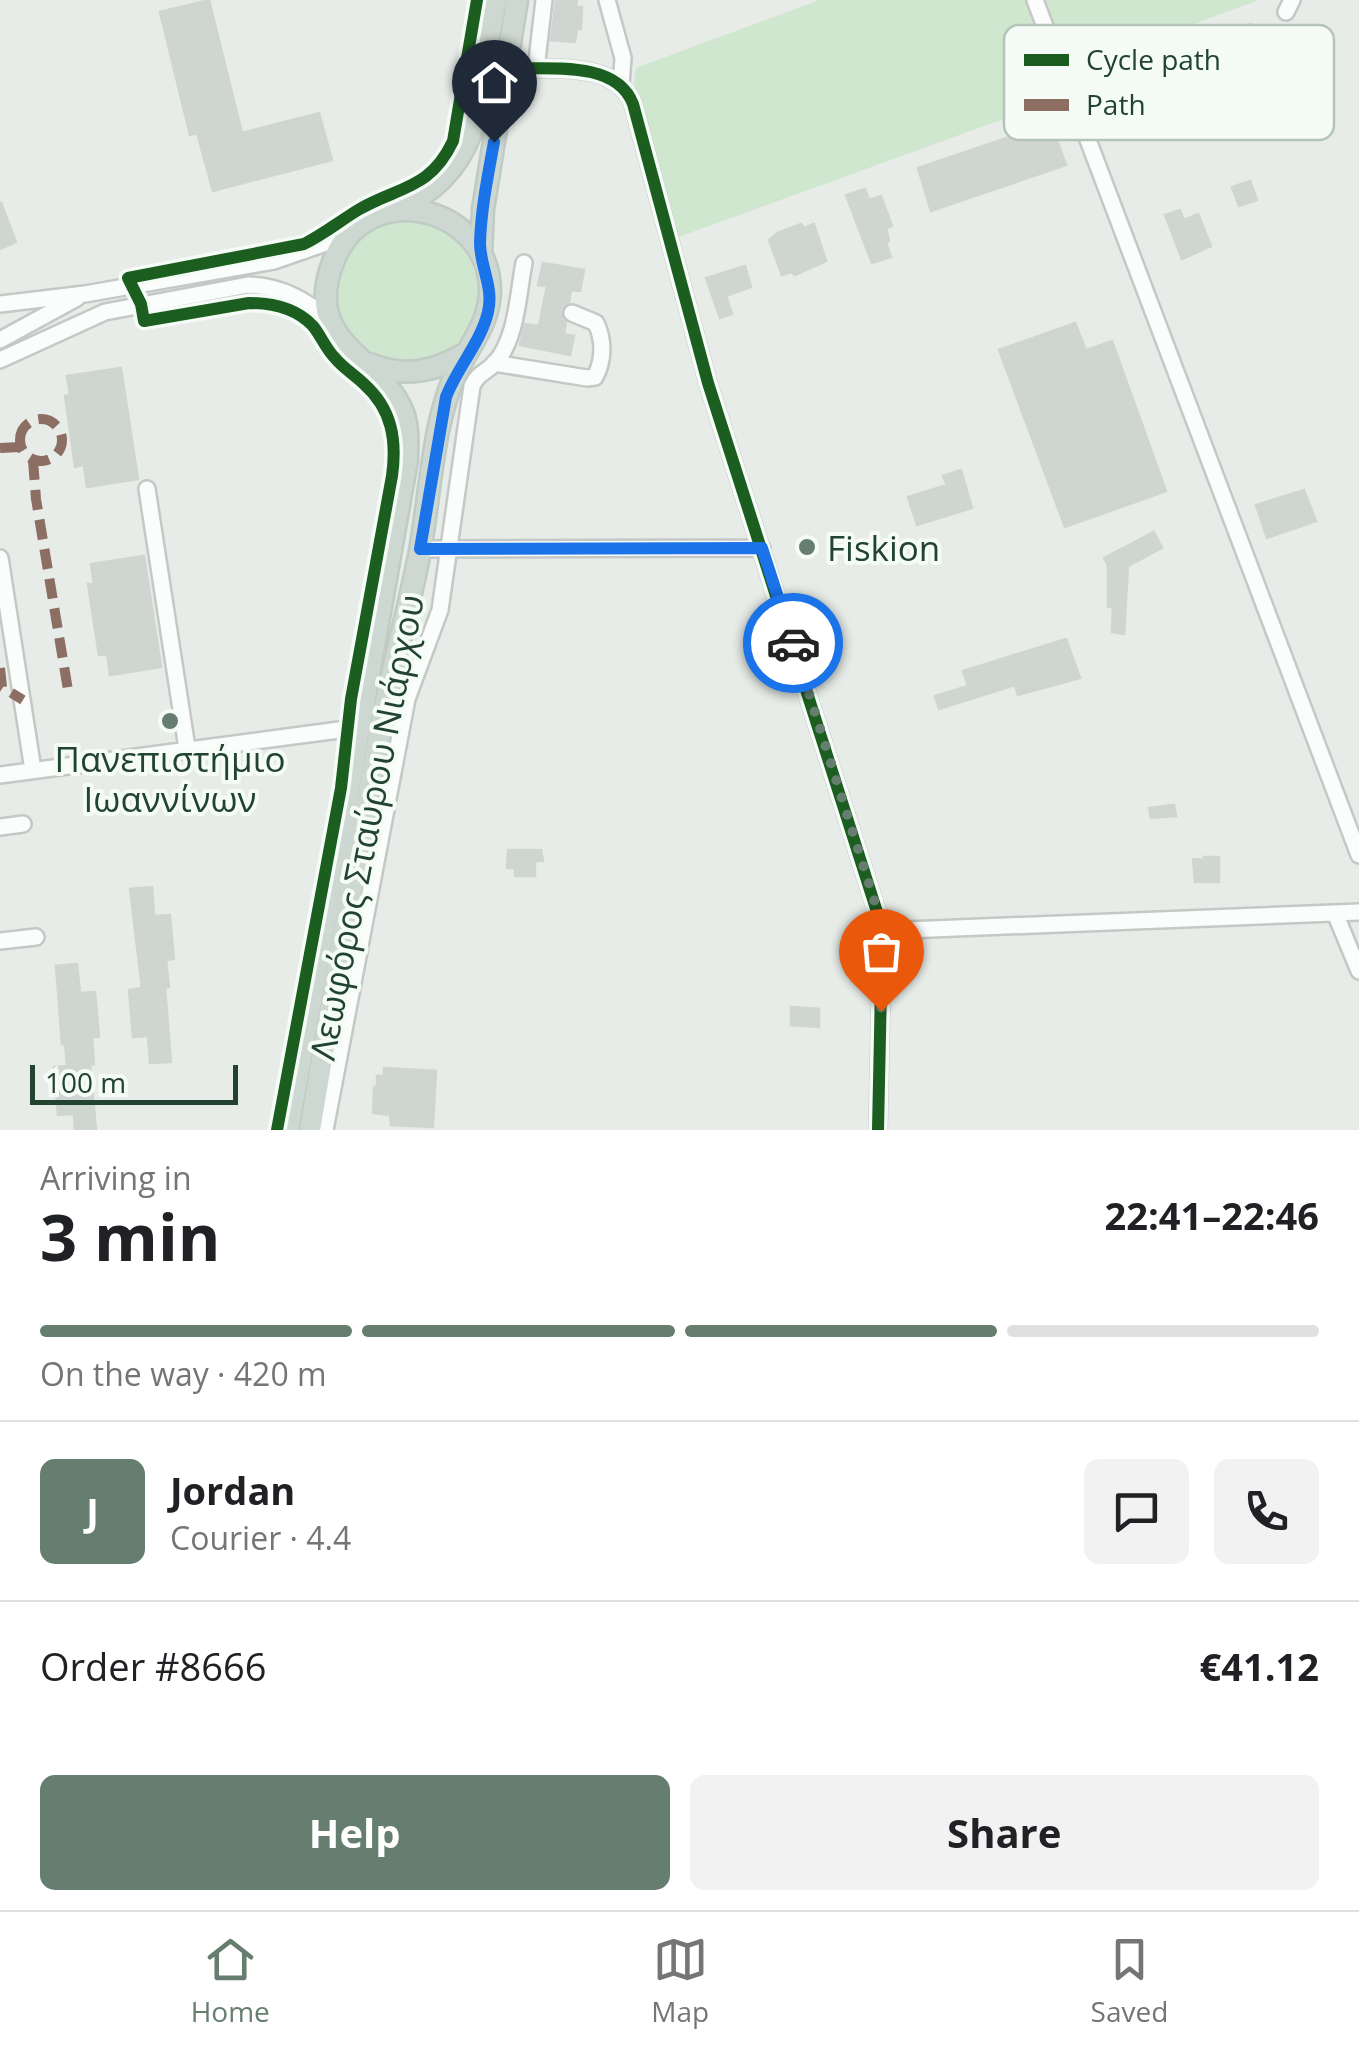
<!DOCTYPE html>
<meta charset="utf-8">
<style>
:root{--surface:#fff;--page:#f2f2f2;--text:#202124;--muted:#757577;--line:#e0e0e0;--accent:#667e70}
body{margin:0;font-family:"Open Sans",sans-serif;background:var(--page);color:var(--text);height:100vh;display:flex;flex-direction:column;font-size:38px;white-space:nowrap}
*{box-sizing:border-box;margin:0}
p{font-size:32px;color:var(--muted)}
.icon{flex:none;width:55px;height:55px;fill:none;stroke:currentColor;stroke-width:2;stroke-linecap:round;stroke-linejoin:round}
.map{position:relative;height:1130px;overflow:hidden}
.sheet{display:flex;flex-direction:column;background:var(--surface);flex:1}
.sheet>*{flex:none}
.scale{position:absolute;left:30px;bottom:25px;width:208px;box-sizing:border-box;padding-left:10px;border:5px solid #21432f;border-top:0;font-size:28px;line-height:35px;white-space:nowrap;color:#21432f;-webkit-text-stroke:8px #f5fbf6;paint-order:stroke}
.pin{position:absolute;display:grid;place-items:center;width:85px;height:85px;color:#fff;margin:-102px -42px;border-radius:50% 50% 50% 0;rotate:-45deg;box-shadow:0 0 10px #0007}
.pin .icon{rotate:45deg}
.courier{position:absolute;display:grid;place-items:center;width:100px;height:100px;margin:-50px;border:8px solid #1a73e8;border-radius:50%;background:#fff;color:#222;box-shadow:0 2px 12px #0007}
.overview em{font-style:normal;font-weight:700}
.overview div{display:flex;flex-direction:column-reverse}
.overview{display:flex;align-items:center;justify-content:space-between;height:170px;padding:0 40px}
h1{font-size:65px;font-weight:700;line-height:75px}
.bar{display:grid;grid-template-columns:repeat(4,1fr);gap:15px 10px;align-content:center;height:120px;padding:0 40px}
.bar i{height:12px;border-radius:8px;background:var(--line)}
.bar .active{background:var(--accent)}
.bar p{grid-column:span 4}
.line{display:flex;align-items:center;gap:25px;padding:0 40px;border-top:2px solid var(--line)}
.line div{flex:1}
.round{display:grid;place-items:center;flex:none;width:105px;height:105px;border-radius:15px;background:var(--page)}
.primary-button{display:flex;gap:20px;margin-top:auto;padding:20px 40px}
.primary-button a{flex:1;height:115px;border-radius:15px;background:var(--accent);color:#fff;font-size:40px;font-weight:700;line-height:115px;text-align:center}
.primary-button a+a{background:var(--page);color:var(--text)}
.tab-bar{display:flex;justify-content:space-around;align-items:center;height:140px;border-top:2px solid var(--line);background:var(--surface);font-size:28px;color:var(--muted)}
.tab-bar a{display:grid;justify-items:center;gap:5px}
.tab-bar .active{color:var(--accent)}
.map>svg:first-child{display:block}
</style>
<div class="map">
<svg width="1359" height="1130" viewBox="0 0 1359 1130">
<rect width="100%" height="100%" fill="#e7ece8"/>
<path fill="#cfe6cf" d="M819,0H1027L1064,97L673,239L634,83L636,68Z
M1043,0H1259L1069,70Z
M336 293a71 71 0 1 1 142 0a71 71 0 1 1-142 0Z"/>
<path fill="#cfd5d1" stroke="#cfd5d1" stroke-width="2.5" d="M209,0L242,133L319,113L332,160L213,191L197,133L190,135L160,12Z
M556,0H577L576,7H582L581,29H577L575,42L551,40Z
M1251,24L1263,63L1174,94L1177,98L1111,121L1097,82L1160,59L1164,71L1243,42L1237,29Z
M1051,123L1066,165L931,211L918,168Z
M1250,181L1257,200L1239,206L1232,187Z
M865,189L869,200L881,196L892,226L886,228L889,241L886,243L891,257L872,263L846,195Z
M1,203L16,242L0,249V204Z
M1180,210L1184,220L1198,214L1211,246L1182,259L1165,215Z
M801,224L804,228L814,224L826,261L795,275L791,272L782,275L769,240L777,233Z
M543,263L584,270L580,291L571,290L569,302L561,310L566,322L564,334L574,336L570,355L520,345L525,324L539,326L547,286L538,285Z
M745,266L751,287L726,296L732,314L720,318L706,278Z
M1075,323L1086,350L1112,341L1166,491L1065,527L999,350Z
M121,368L138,479L87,487L84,465L75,467L65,396L70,395L67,376Z
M961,470L972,508L917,525L908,497L947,485L943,476Z
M1304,490L1316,521L1267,538L1256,505Z
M1154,532L1162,548L1128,566L1124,634L1112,632L1113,607H1108V565L1104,558Z
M144,556L161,667L110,675L107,654L99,655L88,584H94L91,564Z
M1066,639L1080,678L1018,695L1015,685L939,709L935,696L968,686L963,671Z
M1174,805L1176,816L1151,818L1149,808Z
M508,850H541L543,861H535V876H515V868H507Z
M1204,857H1219V882H1195L1193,859L1205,860Z
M152,887L154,916L170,915L174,959L166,960L169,987H165L171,1062L150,1063L148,1036L133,1037L129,990L142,988L130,889Z
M77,964L80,993L95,992L99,1037H92L94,1064L90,1065L96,1130H75L74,1114L58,1115L54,1067L67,1066L65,1044H62L56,966Z
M791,1007L819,1009V1027L791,1025Z
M384,1068L436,1071L433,1127L391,1125L390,1115L373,1113L374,1087H377V1076H384Z"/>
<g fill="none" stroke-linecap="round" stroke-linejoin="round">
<defs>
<path id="minor" d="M607,0L623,58L621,85
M1035,0L1359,855
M1286,12L1292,0
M507,68C546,70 616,59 633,104L708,383L878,915L882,940L878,1130
M536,69L544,0
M0,304L85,294L274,261L346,236
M0,340L77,298
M0,360L105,312L248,285C282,286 305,300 332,321
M494,363L587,378L595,377C604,360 604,340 596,323L572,313
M147,489L187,748
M420,549L762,548
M0,558L33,770
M0,775L339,730
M0,827L23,824
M1335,913L1359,971
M882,931L1359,912
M0,941L36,937
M325,1130L407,699L440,610L472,386C479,372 484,374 494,364C517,340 518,293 524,263"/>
<path id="major" d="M398,209C432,192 456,171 470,135L496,0
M481,254L483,209L517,0
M370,364C404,378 435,372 466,353
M288,1130L407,460C407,446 409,430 404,415C383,356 301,346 333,262C366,175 490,206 490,291C489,325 469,345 456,373C447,392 442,412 438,431C430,471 427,511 420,551C409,608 393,664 382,721C356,857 333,993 310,1130"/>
</defs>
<use href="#minor" stroke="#c4c9c5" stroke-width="20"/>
<use href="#major" stroke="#c1cbc5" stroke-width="25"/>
<use href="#minor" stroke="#fbfcfc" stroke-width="15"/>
<use href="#major" stroke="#ced8d2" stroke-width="20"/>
<path stroke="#8d6e63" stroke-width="10" stroke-dasharray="20 10" stroke-linecap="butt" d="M20 440a21 21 0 1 1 42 0a21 21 0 1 1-42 0Z
M0,448L21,447
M33,460L36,499L68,690
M0,668L2,687L23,700"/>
<defs>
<path id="cycleway" d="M507,68C546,70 616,59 633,104L708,383L878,915L882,940L878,1130
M277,1130L341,788L351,699L392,476C397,440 392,409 364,384C355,375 343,368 335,358C326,349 321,336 313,326C296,308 272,303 249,303L144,321L141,304L128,278L304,244C324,234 340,221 358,210C399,186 430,190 453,141L477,0"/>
</defs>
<use href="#cycleway" stroke="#f5fbf6" stroke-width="19"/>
<use href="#cycleway" stroke="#1b5e20" stroke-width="12"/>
</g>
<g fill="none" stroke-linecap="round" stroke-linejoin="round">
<path stroke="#667e70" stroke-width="10" stroke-dasharray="0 18" d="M793,643L876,906L882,932L881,1011"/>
<path stroke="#1a73e8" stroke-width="12" d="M494,142C488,175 481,209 480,243C480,267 494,287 488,312C481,342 457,368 446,397L420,549L762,548L793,643"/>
</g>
<g fill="#667e70" stroke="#f5fbf6" stroke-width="4">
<circle cx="807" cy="547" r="10"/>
<circle cx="170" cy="721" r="10"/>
</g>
<g text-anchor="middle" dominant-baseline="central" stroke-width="8" stroke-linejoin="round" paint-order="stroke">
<g font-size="35" fill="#21432f" stroke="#f5fbf6" text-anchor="start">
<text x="827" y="547">Fiskion</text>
<text x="170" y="758" text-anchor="middle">Πανεπιστήμιο<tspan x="170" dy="40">Ιωαννίνων</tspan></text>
</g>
<g font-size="35" fill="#21432f" stroke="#f5fbf6">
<text transform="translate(366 827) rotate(-79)">Λεωφόρος Σταύρου Νιάρχου</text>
</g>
</g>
<rect x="1004" y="25" width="330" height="115" rx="15" fill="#f5fbf6" stroke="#b5c4ba" stroke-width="2.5"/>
<rect x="1024" y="54" width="45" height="12" fill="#1b5e20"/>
<rect x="1024" y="99" width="45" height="12" fill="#8d6e63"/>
<g font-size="28" fill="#21432f">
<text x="1086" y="70">Cycle path</text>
<text x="1086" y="115">Path</text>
</g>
</svg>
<div class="scale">100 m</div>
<div class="pin" style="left:881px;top:1011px;background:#ea580c"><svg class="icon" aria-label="bag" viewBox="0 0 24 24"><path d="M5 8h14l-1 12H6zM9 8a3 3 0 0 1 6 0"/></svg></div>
<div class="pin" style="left:494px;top:142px;background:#1f2937"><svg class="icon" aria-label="home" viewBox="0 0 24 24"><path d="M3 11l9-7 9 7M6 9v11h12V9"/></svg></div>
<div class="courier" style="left:793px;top:643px"><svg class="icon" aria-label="car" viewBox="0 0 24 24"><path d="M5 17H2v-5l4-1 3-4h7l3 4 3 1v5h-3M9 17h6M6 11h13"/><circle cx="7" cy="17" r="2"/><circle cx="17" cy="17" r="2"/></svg></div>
</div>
<section class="sheet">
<div class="overview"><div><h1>3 min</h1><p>Arriving in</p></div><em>22:41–22:46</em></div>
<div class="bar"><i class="active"></i><i class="active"></i><i class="active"></i><i></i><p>On the way · 420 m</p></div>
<div class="line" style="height:180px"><b class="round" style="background:var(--accent);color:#fff">J</b><div><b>Jordan</b><p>Courier · 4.4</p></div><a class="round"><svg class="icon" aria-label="chat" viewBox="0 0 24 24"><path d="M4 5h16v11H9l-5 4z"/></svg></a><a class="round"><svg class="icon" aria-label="phone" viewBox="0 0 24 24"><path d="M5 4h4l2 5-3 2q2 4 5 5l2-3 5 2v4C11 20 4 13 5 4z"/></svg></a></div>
<div class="line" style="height:130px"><div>Order #8666</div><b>€41.12</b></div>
<div class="primary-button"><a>Help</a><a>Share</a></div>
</section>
<nav class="tab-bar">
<a class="active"><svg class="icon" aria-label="home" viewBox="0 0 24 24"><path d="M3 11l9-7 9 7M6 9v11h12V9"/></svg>Home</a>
<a><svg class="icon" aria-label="map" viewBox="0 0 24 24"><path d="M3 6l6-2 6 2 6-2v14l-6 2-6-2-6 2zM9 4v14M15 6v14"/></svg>Map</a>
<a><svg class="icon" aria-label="saved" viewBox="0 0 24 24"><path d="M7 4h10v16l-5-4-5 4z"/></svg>Saved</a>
</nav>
